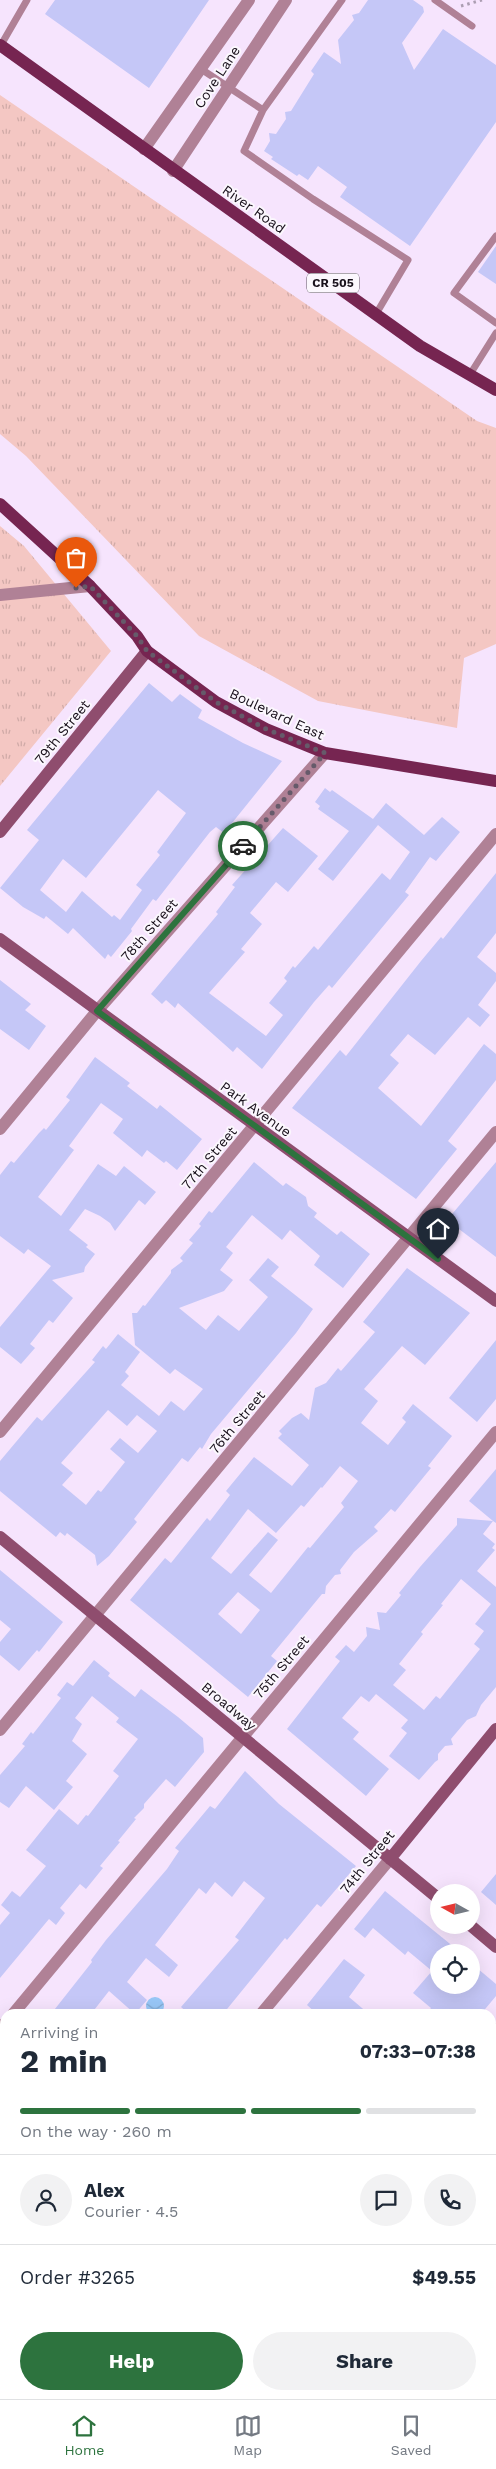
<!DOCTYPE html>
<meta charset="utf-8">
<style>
:root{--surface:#fff;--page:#f2f2f3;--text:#1f2937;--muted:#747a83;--line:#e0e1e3;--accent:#2d733e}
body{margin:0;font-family:"Work Sans",sans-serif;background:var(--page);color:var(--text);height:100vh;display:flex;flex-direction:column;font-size:19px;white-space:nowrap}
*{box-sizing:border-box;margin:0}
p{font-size:16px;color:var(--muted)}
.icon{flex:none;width:28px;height:28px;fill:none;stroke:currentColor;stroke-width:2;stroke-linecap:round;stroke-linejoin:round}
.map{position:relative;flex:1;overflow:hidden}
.sheet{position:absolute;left:0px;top:2009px;width:496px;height:391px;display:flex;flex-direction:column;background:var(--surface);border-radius:15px 15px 0 0;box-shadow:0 5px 20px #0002}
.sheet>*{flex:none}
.needle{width:32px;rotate:278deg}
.tools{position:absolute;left:430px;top:1884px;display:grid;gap:10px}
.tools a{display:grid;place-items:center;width:50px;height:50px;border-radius:50%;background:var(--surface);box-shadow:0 5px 20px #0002;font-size:25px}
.pin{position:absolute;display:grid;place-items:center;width:42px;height:42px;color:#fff;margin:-51px -21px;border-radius:50% 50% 50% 0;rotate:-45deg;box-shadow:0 0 5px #0007}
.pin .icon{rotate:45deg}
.courier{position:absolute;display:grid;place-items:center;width:50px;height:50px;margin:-25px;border:4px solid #2d733e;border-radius:50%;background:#fff;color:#222;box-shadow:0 1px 6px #0007}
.head em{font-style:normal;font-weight:700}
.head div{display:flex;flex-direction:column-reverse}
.head{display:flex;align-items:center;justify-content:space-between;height:85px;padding:0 20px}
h1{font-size:32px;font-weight:700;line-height:38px}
.bar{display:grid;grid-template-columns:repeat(4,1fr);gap:8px 5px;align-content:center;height:60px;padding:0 20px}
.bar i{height:6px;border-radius:4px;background:var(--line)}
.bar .active{background:var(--accent)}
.bar p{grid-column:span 4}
.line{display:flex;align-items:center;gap:12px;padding:0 20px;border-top:1px solid var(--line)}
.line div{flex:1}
.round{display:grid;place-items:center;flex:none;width:52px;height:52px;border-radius:26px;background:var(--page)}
.cta{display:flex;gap:10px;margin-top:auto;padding:10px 20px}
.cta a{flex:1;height:58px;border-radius:30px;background:var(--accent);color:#fff;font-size:20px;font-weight:700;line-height:58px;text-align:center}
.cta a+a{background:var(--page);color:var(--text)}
.dock{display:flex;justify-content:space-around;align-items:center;height:70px;border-top:1px solid var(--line);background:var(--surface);font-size:14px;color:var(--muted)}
.dock a{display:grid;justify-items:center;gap:2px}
.dock .active{color:var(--accent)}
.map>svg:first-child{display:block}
</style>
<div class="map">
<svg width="496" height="2399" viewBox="0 0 496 2399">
<defs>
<pattern id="park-tufts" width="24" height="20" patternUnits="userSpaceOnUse" patternTransform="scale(1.25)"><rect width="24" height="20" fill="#f4c7c3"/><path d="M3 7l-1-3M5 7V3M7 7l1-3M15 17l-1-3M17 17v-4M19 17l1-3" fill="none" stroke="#d0aaa7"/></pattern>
<pattern id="water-waves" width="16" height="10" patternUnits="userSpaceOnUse" patternTransform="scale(1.25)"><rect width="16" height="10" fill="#98c7f7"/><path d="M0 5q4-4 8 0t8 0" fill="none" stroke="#82aad3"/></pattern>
</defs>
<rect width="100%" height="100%" fill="#f6e4fd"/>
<path fill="url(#park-tufts)" d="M0,95L477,421L496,428V644L464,658L457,728L318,701L199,636L26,456L0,434Z
M0,526L24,546L111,651L0,786Z"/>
<path fill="url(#water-waves)" d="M146 2006a9 9 0 1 1 18 0a9 9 0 1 1-18 0Z"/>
<path fill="#c5c7f7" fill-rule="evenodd" d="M55,0H209L149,88L45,14Z
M368,0H413L423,7L424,12L402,43L414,70L443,29L496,65V122L410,246L340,197L347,187L318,166L308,180L299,174L297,176L271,159L273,157L264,151L270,141L269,133L276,134L286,119L285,112L291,111L314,74L311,71L324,52L341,64L338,40L354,20L352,15L359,13Z
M496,246V284L478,272Z
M149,683L172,702L180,694L202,710L198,718L243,743L282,761L224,833L216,827L210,832L156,901L153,899L131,929L132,931L111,957L108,954L105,959L73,928L68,934L46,916L44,919L23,907L0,888L39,840L27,830ZM158,790L186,813L157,852L160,855L136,885L142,890L120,920L114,915L112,917L82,891L66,912L40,890L63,859L86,878Z
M325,788L330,792L332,790L373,819L386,803L424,835L442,817L460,832L436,861L430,857L405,892L409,895L332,988L329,985L314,1002L262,1069L237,1047L233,1052L178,1003L175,1008L166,1000L162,1004L151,994L218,914L216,912L235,887L232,885L283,828L318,856L288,892L276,882L250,913L262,924L241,949L245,952L209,993L266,1036L283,1015L269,1003L287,981L284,978L293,966L295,968L314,946L318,950L382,873L390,880L410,852L378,825L333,881L318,869L349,831L318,809L320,806L315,802Z
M496,873V933L477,957L496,973V981L478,1005L490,1015L480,1027L468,1017L435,1055L408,1034L390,1055L399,1063L378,1088L421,1126L484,1044L496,1054V1080L448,1141L457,1149L416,1199L292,1108L340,1050L346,1056L421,961L441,937L443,939Z
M0,980L31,1004L25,1010L46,1026L29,1050L0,1029Z
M95,1057L130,1083L127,1086L157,1109L160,1105L202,1139L177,1170L166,1161L164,1163L147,1150L142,1157L113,1133L123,1119L101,1103L69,1146L74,1150L38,1197L61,1216L98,1164L116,1176L124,1166L156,1192L145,1205L139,1200L115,1231L110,1223L100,1216L85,1209L69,1230L88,1245L86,1247L95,1254L85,1267L84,1272L52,1280L73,1298L53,1323L49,1320L30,1344L35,1348L21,1364L0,1347V1327L51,1266L28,1249L24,1254L0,1236V1175L11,1161L14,1163L39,1133L44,1128L46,1130L70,1100L66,1097Z
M254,1162L283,1186L286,1183L306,1197L308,1206L317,1213L314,1217L337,1235L341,1231L370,1254L343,1288L314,1265L320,1256L290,1230L282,1240L252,1215L226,1247L233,1253L220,1270L233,1280L224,1291L179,1308L206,1330L218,1315L239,1331L268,1297L249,1280L268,1258L279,1267L271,1276L313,1309L296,1333L211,1434L202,1449L200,1447L188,1462L182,1458L134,1519L137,1522L109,1556L97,1566L95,1555L67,1533L65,1536L60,1532L56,1537L0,1491V1461L37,1417L42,1421L95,1362L92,1360L103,1346L106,1349L118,1334L140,1352L125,1372L129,1376L121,1385L159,1416L171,1401L184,1411L203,1389L175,1369L170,1374L135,1345L132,1313H137L143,1305L145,1306L171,1273V1270L183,1261L180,1258L193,1243L189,1240L201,1226L199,1224L209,1211L212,1213ZM108,1410L127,1426L137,1415L157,1431L138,1453L120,1438L110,1449L125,1462L101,1492L98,1490L86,1505L62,1485L73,1473L61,1463Z
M496,1162V1257L447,1220Z
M407,1268L470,1313L425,1365L402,1346L364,1389L378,1401L361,1423L388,1445L406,1422L402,1418L413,1404L452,1436L428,1466L431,1468L395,1512L391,1509L374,1527L378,1531L354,1552L340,1570L341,1574L335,1575L326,1586L325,1594H322L271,1656L277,1661L248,1697L130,1600L165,1558L171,1563L207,1518L210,1521L230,1495L226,1491L254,1457L292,1486L309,1465L278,1438L282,1434L279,1431L292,1418L301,1413L309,1420L315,1388L326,1383L338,1368L341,1371L375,1332L363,1322ZM340,1466L358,1481L341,1503L344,1507L310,1548L308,1547L271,1593L249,1575L278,1540L268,1532L231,1574L211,1558L248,1509L276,1533L301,1505L304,1507L321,1487L322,1488ZM238,1592L260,1610L241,1634L218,1614Z
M496,1340V1399L477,1422L449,1398Z
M496,1469V1523L493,1521L483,1534L495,1544L492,1548L495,1550L477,1571L496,1587V1687L481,1705L476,1716L467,1720L451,1739L453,1745L445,1746L438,1754V1760L435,1762L419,1780L389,1756L407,1733L401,1728L408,1720L376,1694L369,1702L361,1696L342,1718L359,1732L353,1739L389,1769L366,1796L287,1729L340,1661L335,1657L346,1645L354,1652L367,1636L366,1627L380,1630L377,1612L386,1613L401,1595L399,1593L420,1567L457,1525V1518L493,1521L469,1501ZM461,1579L491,1604L475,1624L484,1631L474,1644L480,1649L440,1699L436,1696L424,1710L393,1685L406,1670L399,1664L423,1634L421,1632L443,1605L441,1604Z
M0,1570L63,1622L39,1652L37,1650L19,1671L0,1655V1642L11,1629L0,1620Z
M94,1660L110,1673L108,1676L135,1697L141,1689L178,1717L203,1738L204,1752L175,1787L166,1779L144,1804V1808L134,1818L136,1819L118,1841L120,1842L100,1866L103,1868L86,1889L80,1884L60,1908L65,1913L56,1925L49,1919L0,1978V1925L10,1913L1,1905L12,1891L20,1897L46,1866L26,1850L59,1809L78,1825L86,1815L88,1816L119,1776L113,1771L138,1739L116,1722L119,1718L92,1696L75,1718L82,1724L72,1741L87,1754L66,1781L73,1787L54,1810L26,1786L9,1808L0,1802V1775L25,1746L22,1744L31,1732L33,1734L61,1698L57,1695L67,1682L73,1686Z
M245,1771L279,1804L356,1866L321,1907L317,1904L287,1940L285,1938L223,2014H189L181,2007L239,1940L235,1937L265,1898L244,1881L232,1897L215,1882L206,1894L199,1888L155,1945L178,1965L169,1977L146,1958L127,1982L147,2000L135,2014L109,1991L91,2014H51L92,1962L91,1960L106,1940L167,1869L179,1851L175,1848L210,1806L215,1809Z
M496,1874V1905L481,1892Z
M385,1891L460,1952H439V1985H471V1963L496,1984V1996L481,2014H426L431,2008L413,1993L432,1971L408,1951L405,1955L373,1928L365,1938L354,1929Z
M344,1959L365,1975L349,1997L369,2014H317L307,2005Z"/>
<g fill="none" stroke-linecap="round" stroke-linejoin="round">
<path stroke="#ac9eb2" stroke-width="3" stroke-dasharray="2.5 4" stroke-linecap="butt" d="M461,6L482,0"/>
<path stroke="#b08196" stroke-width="7" d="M435,0L472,26
M1,45L27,0
M201,69L263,110L342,0
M263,110L244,151L313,199L408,260L376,314
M496,236L454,293L496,323
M469,376L496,333
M491,2066L496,2061
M491,2071L496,2075"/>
<path stroke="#b08196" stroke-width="12" d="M144,149L249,0
M173,171L286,0
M0,595L90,586
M0,1129L97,1011L325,753
M0,1432L496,834
M0,1730L496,1132
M13,2014L496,1432
M261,2014L390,1859
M0,2029L5,2023
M491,2035L496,2029
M0,2097L5,2101
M0,2327L5,2321
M491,2333L496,2327
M357,2395L362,2399
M189,2399L193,2395
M437,2399L440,2395"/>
<path stroke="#8f4d6e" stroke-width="12" d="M0,832L147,651
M0,939L496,1301
M0,1537L439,1899
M390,1859L496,1729
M470,1925L496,1947"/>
<path stroke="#762551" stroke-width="12" d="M0,45L420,346L496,390
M0,504L90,586L137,636L147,651L216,702L266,729L325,753L496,781"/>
</g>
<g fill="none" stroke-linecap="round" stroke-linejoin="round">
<path stroke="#665a6a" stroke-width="5" stroke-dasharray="0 9" d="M76,588L90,586L137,636L147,651L216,702L266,729L325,753L243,846"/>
<path stroke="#2d733e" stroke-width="6" d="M243,846L97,1011L438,1259"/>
</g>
<g text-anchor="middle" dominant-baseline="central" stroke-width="4" stroke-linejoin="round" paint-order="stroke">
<rect fill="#fbf7fd" stroke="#5c555f" stroke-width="1" x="307" y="273.5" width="52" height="19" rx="4"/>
<g font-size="12" font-weight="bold" fill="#18101b">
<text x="333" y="283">CR 505</text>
</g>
<g font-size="14" fill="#18101b" stroke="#fbf7fd">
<text transform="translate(217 77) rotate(-57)">Cove Lane</text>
<text transform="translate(254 209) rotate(35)">River Road</text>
<text transform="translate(277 714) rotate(25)">Boulevard East</text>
<text transform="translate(62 732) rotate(-51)">79th Street</text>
<text transform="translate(149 930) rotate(-49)">78th Street</text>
<text transform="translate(256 1109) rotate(36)">Park Avenue</text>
<text transform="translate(209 1158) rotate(-50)">77th Street</text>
<text transform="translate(237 1422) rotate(-50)">76th Street</text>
<text transform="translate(281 1667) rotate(-50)">75th Street</text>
<text transform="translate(229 1706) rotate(40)">Broadway</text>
<text transform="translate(367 1862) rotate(-51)">74th Street</text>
</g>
</g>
</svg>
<div class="tools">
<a><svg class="needle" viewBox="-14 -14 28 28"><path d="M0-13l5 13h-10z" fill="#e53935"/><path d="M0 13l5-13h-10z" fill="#747a83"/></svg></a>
<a><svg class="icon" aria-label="locate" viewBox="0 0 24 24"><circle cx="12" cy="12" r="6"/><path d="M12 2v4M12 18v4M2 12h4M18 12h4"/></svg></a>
</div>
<div class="pin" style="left:76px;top:588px;background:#ea580c"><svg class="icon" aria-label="bag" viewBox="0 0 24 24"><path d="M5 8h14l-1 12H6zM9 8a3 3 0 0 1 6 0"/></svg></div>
<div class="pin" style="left:438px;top:1259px;background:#1f2937"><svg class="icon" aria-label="home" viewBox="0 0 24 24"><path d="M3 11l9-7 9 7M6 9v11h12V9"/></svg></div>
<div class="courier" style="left:243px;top:846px"><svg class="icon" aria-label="car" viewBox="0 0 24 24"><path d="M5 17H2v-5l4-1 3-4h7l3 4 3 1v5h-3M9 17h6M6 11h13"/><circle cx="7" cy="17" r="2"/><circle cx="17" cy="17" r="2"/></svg></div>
<section class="sheet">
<div class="head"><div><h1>2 min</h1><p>Arriving in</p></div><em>07:33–07:38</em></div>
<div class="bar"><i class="active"></i><i class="active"></i><i class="active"></i><i></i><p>On the way · 260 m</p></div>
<div class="line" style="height:90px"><a class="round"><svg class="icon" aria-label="person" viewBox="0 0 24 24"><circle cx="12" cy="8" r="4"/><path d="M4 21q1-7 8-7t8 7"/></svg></a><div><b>Alex</b><p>Courier · 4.5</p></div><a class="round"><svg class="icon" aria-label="chat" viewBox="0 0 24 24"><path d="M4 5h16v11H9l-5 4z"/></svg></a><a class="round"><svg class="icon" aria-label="phone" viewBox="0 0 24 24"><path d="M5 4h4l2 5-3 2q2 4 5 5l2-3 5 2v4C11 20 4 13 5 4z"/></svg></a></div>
<div class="line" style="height:65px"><div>Order #3265</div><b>$49.55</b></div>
<div class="cta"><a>Help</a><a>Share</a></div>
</section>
</div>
<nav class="dock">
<a class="active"><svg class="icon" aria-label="home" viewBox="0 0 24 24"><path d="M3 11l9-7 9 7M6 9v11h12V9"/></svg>Home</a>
<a><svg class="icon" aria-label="map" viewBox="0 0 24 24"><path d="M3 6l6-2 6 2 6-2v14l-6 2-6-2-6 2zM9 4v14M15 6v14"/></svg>Map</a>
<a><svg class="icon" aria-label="saved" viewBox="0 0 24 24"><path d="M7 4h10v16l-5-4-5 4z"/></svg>Saved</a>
</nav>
